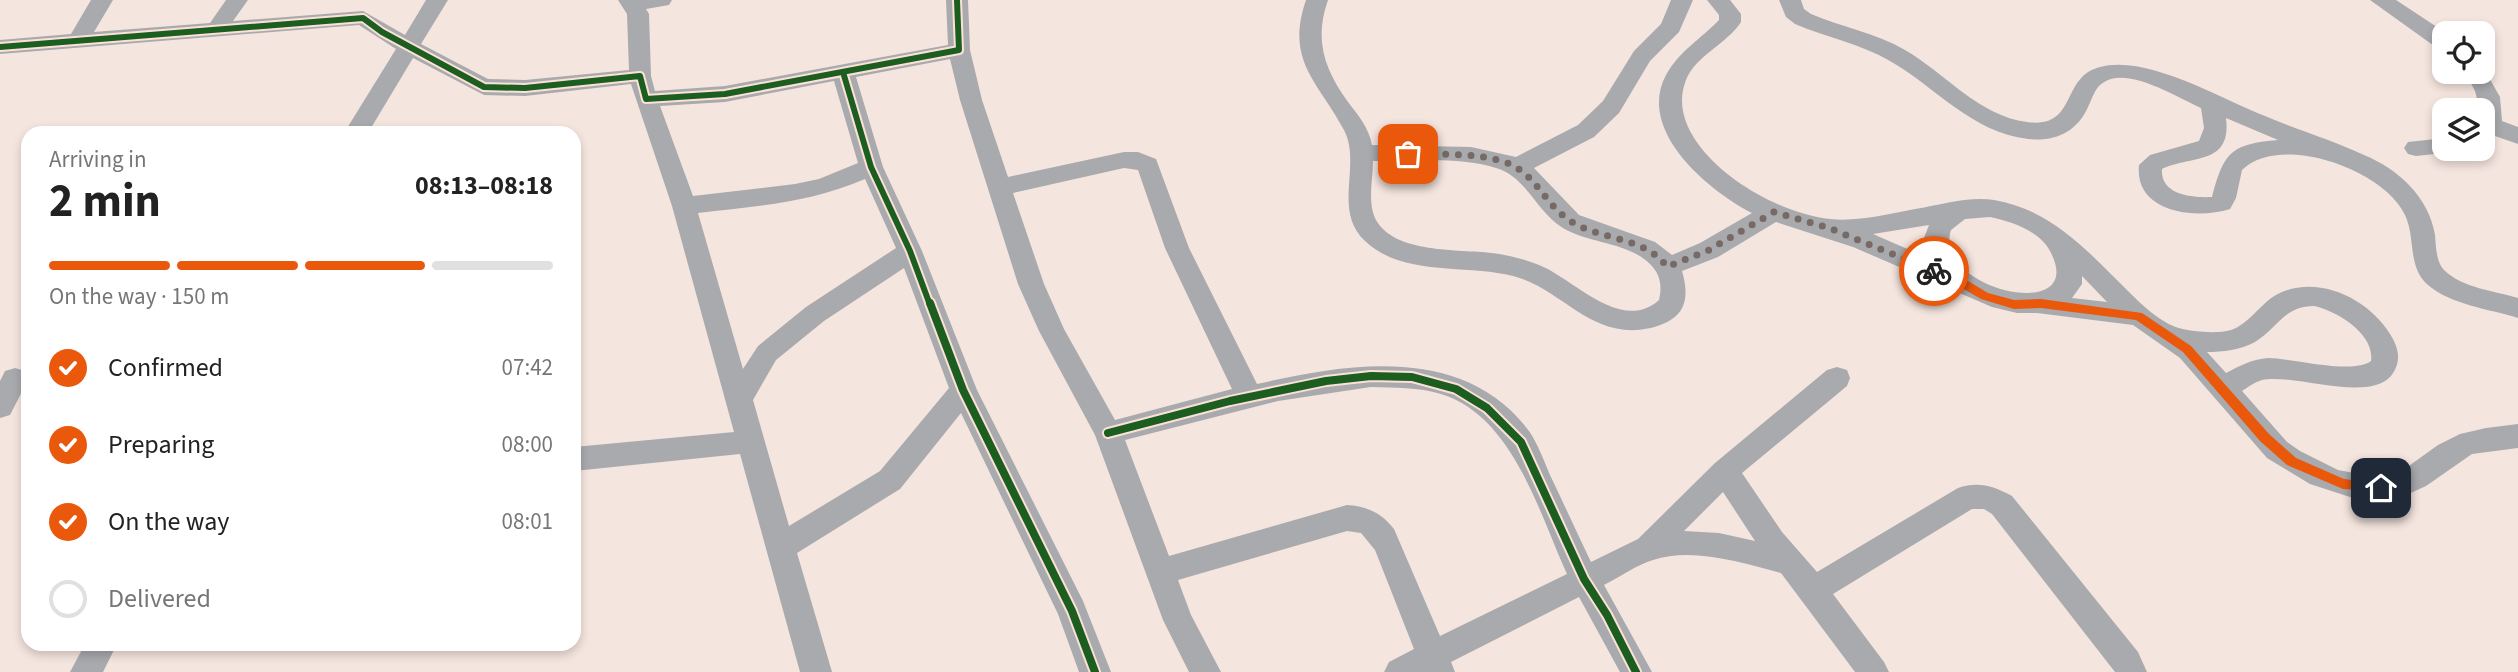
<!DOCTYPE html>
<meta charset="utf-8">
<style>
:root{--surface:#fff;--page:#f6f6f6;--text:#222;--muted:#767676;--line:#e0e0e0;--accent:#ea580c}
body{margin:0;font-family:"Source Sans 3",sans-serif;background:var(--page);color:var(--text);height:100vh;display:flex;flex-direction:column;font-size:26px;white-space:nowrap}
*{box-sizing:border-box;margin:0}
p{font-size:23px;color:var(--muted)}
.icon{flex:none;width:38px;height:38px;fill:none;stroke:currentColor;stroke-width:2;stroke-linecap:round;stroke-linejoin:round}
.map{position:relative;flex:1;overflow:hidden}
.side{position:absolute;left:21px;top:126px;width:560px;height:525px;display:flex;flex-direction:column;background:var(--surface);border-radius:21px;box-shadow:0 4px 10px #0003}
.side>*{flex:none}
.buttons{position:absolute;left:2432px;top:21px;display:grid;gap:14px}
.buttons a{display:grid;place-items:center;width:63px;height:63px;border-radius:14px;background:var(--surface);box-shadow:0 4px 10px #0003;font-size:35px}
.pin{position:absolute;display:grid;place-items:center;width:60px;height:60px;color:#fff;margin:-30px;border-radius:14px;box-shadow:0 4px 10px #0006}
.courier{position:absolute;display:grid;place-items:center;width:70px;height:70px;margin:-35px;border:5px solid #ea580c;border-radius:50%;background:#fff;color:#222;box-shadow:0 2px 9px #0007}
.overview em{font-style:normal;font-weight:700}
.overview div{display:flex;flex-direction:column-reverse}
.overview{display:flex;align-items:center;justify-content:space-between;height:119px;padding:0 28px}
h1{font-size:46px;font-weight:700;line-height:52px}
.bar{display:grid;grid-template-columns:repeat(4,1fr);gap:10px 7px;align-content:center;height:84px;padding:0 28px}
.bar i{height:9px;border-radius:5px;background:var(--line)}
.bar .selected{background:var(--accent)}
.bar p{grid-column:span 4}
ol{padding:0 28px;list-style:none}
li{display:flex;align-items:center;gap:21px;height:77px}
li p{margin-inline-start:auto}
li .icon{padding:7px;border-radius:50%;background:var(--accent);color:#fff;stroke-width:4}
li:last-child{color:var(--muted)}
li i{width:38px;height:38px;border:4px solid var(--line);border-radius:50%}
.map>svg:first-child{display:block}
</style>
<div class="map">
<svg width="2518" height="672" viewBox="0 0 2518 672">
<rect width="100%" height="100%" fill="#f5e5df"/>
<g fill="none" stroke-linecap="round" stroke-linejoin="round">
<path fill="#a9aaad" fill-rule="evenodd" d="M91,0H113L94,32L210,23L226,0H248L233,21L363,11L405,35L426,0H448L421,44L488,79L525,80L629,70L627,14L618,0H672L669,5L646,9L649,14L651,76L655,91L725,86L948,45L946,0H968L970,50L982,100L1008,177L1124,152H1138L1156,159L1189,248L1257,384C1349,363 1464,344 1529,431C1538,444 1544,461 1550,475C1564,504 1577,533 1591,562L1638,539L1715,463L1827,370L1837,367L1847,370L1850,378L1847,386L1742,473L1782,532L1817,572L1958,488C1978,481 1994,486 2012,496L2138,652L2147,672H2115L1992,514L1984,509H1972L1833,594L1884,662L1889,672H1855L1781,573C1742,563 1693,547 1653,560C1636,565 1620,577 1604,585L1652,672H1620L1579,597L1451,662L1455,672H1384L1389,662L1414,649L1375,550L1361,533L1347,531L1178,580L1191,615L1221,672H1189L1163,620L1095,435L1039,331L1018,284L960,100L950,59L856,77L883,167L922,251L977,390L1083,601L1111,672H1079L1058,614L961,413L900,489L797,553L832,672H800L740,454L574,471V447L734,432L672,206L631,84L525,96L484,95L413,58L368,133H344L396,49L359,25L0,54V40L71,34ZM834,81L858,163L819,179L795,184L693,196L660,106L725,102ZM1124,168L1138,170L1165,248L1232,389L1115,420L1064,329L1044,284L1013,193ZM865,179L896,248L806,307L758,346L743,369L698,213C758,206 809,203 865,179ZM904,268L949,388L880,471L789,526L753,400L776,360L824,321ZM1371,387C1395,388 1418,387 1441,394C1513,416 1539,513 1567,574L1440,636L1394,529C1382,513 1366,506 1347,505L1169,556L1125,440L1278,401ZM1723,492L1755,541L1719,533L1684,531Z
M1306,0H1328C1314,39 1324,69 1348,102C1358,115 1369,128 1372,145L1471,147L1516,157L1578,125L1603,101L1634,51L1661,24L1671,0H1693L1679,32L1650,61L1619,113L1594,137L1534,168L1579,215L1655,242L1672,255L1700,243L1752,213C1709,191 1636,131 1666,75C1679,51 1701,39 1719,20V15L1707,0H1730L1741,14V22C1727,44 1696,55 1686,80C1676,105 1686,129 1702,149C1730,184 1785,214 1830,219C1857,222 1888,214 1915,209C1940,205 1969,196 1994,200C2053,210 2088,252 2129,292C2142,305 2161,323 2179,328C2194,332 2217,334 2231,330C2249,324 2260,304 2276,295C2316,273 2368,298 2390,334C2399,348 2402,362 2391,376C2367,403 2293,373 2262,380C2255,382 2248,387 2242,391L2287,442L2300,451L2338,470L2370,476L2399,473L2438,445L2460,434L2486,428L2518,424V448L2472,454L2426,486L2402,497L2386,500L2353,498L2310,484L2267,458L2180,358L2133,325L2037,313H2017L1992,307L1853,247L1776,222L1718,257L1682,271C1687,288 1689,308 1672,319C1662,326 1649,329 1637,330C1586,333 1558,287 1513,276C1466,264 1403,277 1365,241C1332,210 1362,165 1344,130C1318,81 1285,61 1306,0ZM1373,161C1413,162 1457,156 1496,168C1527,177 1537,213 1563,228C1590,244 1629,242 1651,265C1661,275 1662,288 1659,300C1621,334 1573,278 1539,265C1524,259 1508,255 1492,253C1459,249 1395,254 1376,220C1367,203 1373,179 1373,161ZM1990,217C2014,222 2042,232 2052,255C2084,324 1932,289 1951,230L1965,219ZM1929,225L1924,238L1928,258L1873,234ZM2082,276L2107,302L2072,298L2082,284ZM2314,306C2337,311 2375,334 2371,361C2353,375 2292,358 2268,358C2253,359 2239,366 2226,373L2207,352C2223,352 2240,350 2255,342C2278,328 2284,306 2314,306Z
M1779,0H1801L1804,9L1811,14C1841,27 1876,33 1905,50C1945,73 1979,116 2027,122C2078,129 2060,77 2100,67C2147,54 2221,99 2265,116C2298,130 2332,140 2364,155C2398,169 2429,197 2435,235C2436,246 2436,262 2444,270C2462,288 2495,291 2518,298V318C2490,309 2451,305 2428,285C2407,267 2416,238 2405,215C2385,170 2280,132 2242,170L2236,198L2230,209C2196,220 2134,213 2139,165L2150,155L2199,141L2204,128L2201,108C2178,98 2131,68 2106,81C2095,86 2093,97 2088,107C2077,132 2055,142 2028,139C1971,132 1937,88 1890,61C1861,44 1826,37 1795,24L1786,17ZM2226,118L2278,140C2230,144 2224,153 2212,197C2192,198 2160,195 2162,169C2191,155 2232,166 2226,118Z
M2370,0H2396L2446,33L2445,50L2437,48Z
M2483,67L2500,97L2502,121L2518,127V144L2492,135L2483,138V110H2480L2475,91L2465,72H2483Z
M2445,138V149H2455L2453,152L2416,156L2408,154L2404,148L2408,142Z
M15,368L25,371L28,380L10,415L0,418V381L5,371Z
M85,644H117L103,672H70Z"/>
<defs>
<path id="cycleway-far1" d="M0,47L363,18L382,32L484,87L525,88L640,76L646,99L725,94L959,50L957,0
M843,72L871,167L910,251L930,305"/>
<path id="cycleway" d="M930,303L963,390L1072,611L1095,672
M1108,433L1230,401L1326,381L1371,376L1412,377L1456,389L1487,408L1521,442L1584,579L1607,615L1636,672"/>
</defs>
<use href="#cycleway-far1" stroke="#fde0d7" stroke-width="10"/>
<use href="#cycleway" stroke="#fde0d7" stroke-width="12"/>
<use href="#cycleway-far1" stroke="#1b5e20" stroke-width="6"/>
<use href="#cycleway" stroke="#1b5e20" stroke-width="8"/>
</g>
<path fill="#ea580c" d="M1934,267L1963,278L1988,293L2014,300L2041,299L2142,313L2191,346L2269,434L2296,458L2344,479L2385,484V491L2343,489L2287,465L2260,441L2183,352L2136,320L2041,308L2014,309L1981,299L1955,284L1931,274V268Z"/>
<g fill="none" stroke-linecap="round" stroke-linejoin="round">
<path stroke="#776964" stroke-width="7" stroke-dasharray="0 12.6" d="M1408,154C1439,155 1474,152 1504,162C1535,171 1545,206 1572,222C1601,240 1646,237 1667,267L1709,250L1774,212L1829,228L1934,271"/>
</g>
</svg>
<div class="buttons">
<a><svg class="icon" aria-label="locate" viewBox="0 0 24 24"><circle cx="12" cy="12" r="6"/><path d="M12 2v4M12 18v4M2 12h4M18 12h4"/></svg></a>
<a><svg class="icon" aria-label="layers" viewBox="0 0 24 24"><path d="M12 4l9 5-9 5-9-5zM3 14l9 5 9-5"/></svg></a>
</div>
<div class="pin" style="left:1408px;top:154px;background:#ea580c"><svg class="icon" aria-label="bag" viewBox="0 0 24 24"><path d="M5 8h14l-1 12H6zM9 8a3 3 0 0 1 6 0"/></svg></div>
<div class="pin" style="left:2381px;top:488px;background:#1f2937"><svg class="icon" aria-label="home" viewBox="0 0 24 24"><path d="M3 11l9-7 9 7M6 9v11h12V9"/></svg></div>
<div class="courier" style="left:1934px;top:271px"><svg class="icon" aria-label="bike" viewBox="0 0 24 24"><circle cx="6" cy="16" r="4"/><circle cx="18" cy="16" r="4"/><path d="M6 16l4-8h5l3 8M10 8l3 8H6M13 5h3"/></svg></div>
<section class="side">
<div class="overview"><div><h1>2 min</h1><p>Arriving in</p></div><em>08:13–08:18</em></div>
<div class="bar"><i class="selected"></i><i class="selected"></i><i class="selected"></i><i></i><p>On the way · 150 m</p></div>
<ol>
<li><svg class="icon" aria-label="check" viewBox="0 0 24 24"><path d="M5 12l5 5 9-10"/></svg>Confirmed<p>07:42</p></li>
<li><svg class="icon" aria-label="check" viewBox="0 0 24 24"><path d="M5 12l5 5 9-10"/></svg>Preparing<p>08:00</p></li>
<li><svg class="icon" aria-label="check" viewBox="0 0 24 24"><path d="M5 12l5 5 9-10"/></svg>On the way<p>08:01</p></li>
<li><i></i>Delivered</li>
</ol>
</section>
</div>
